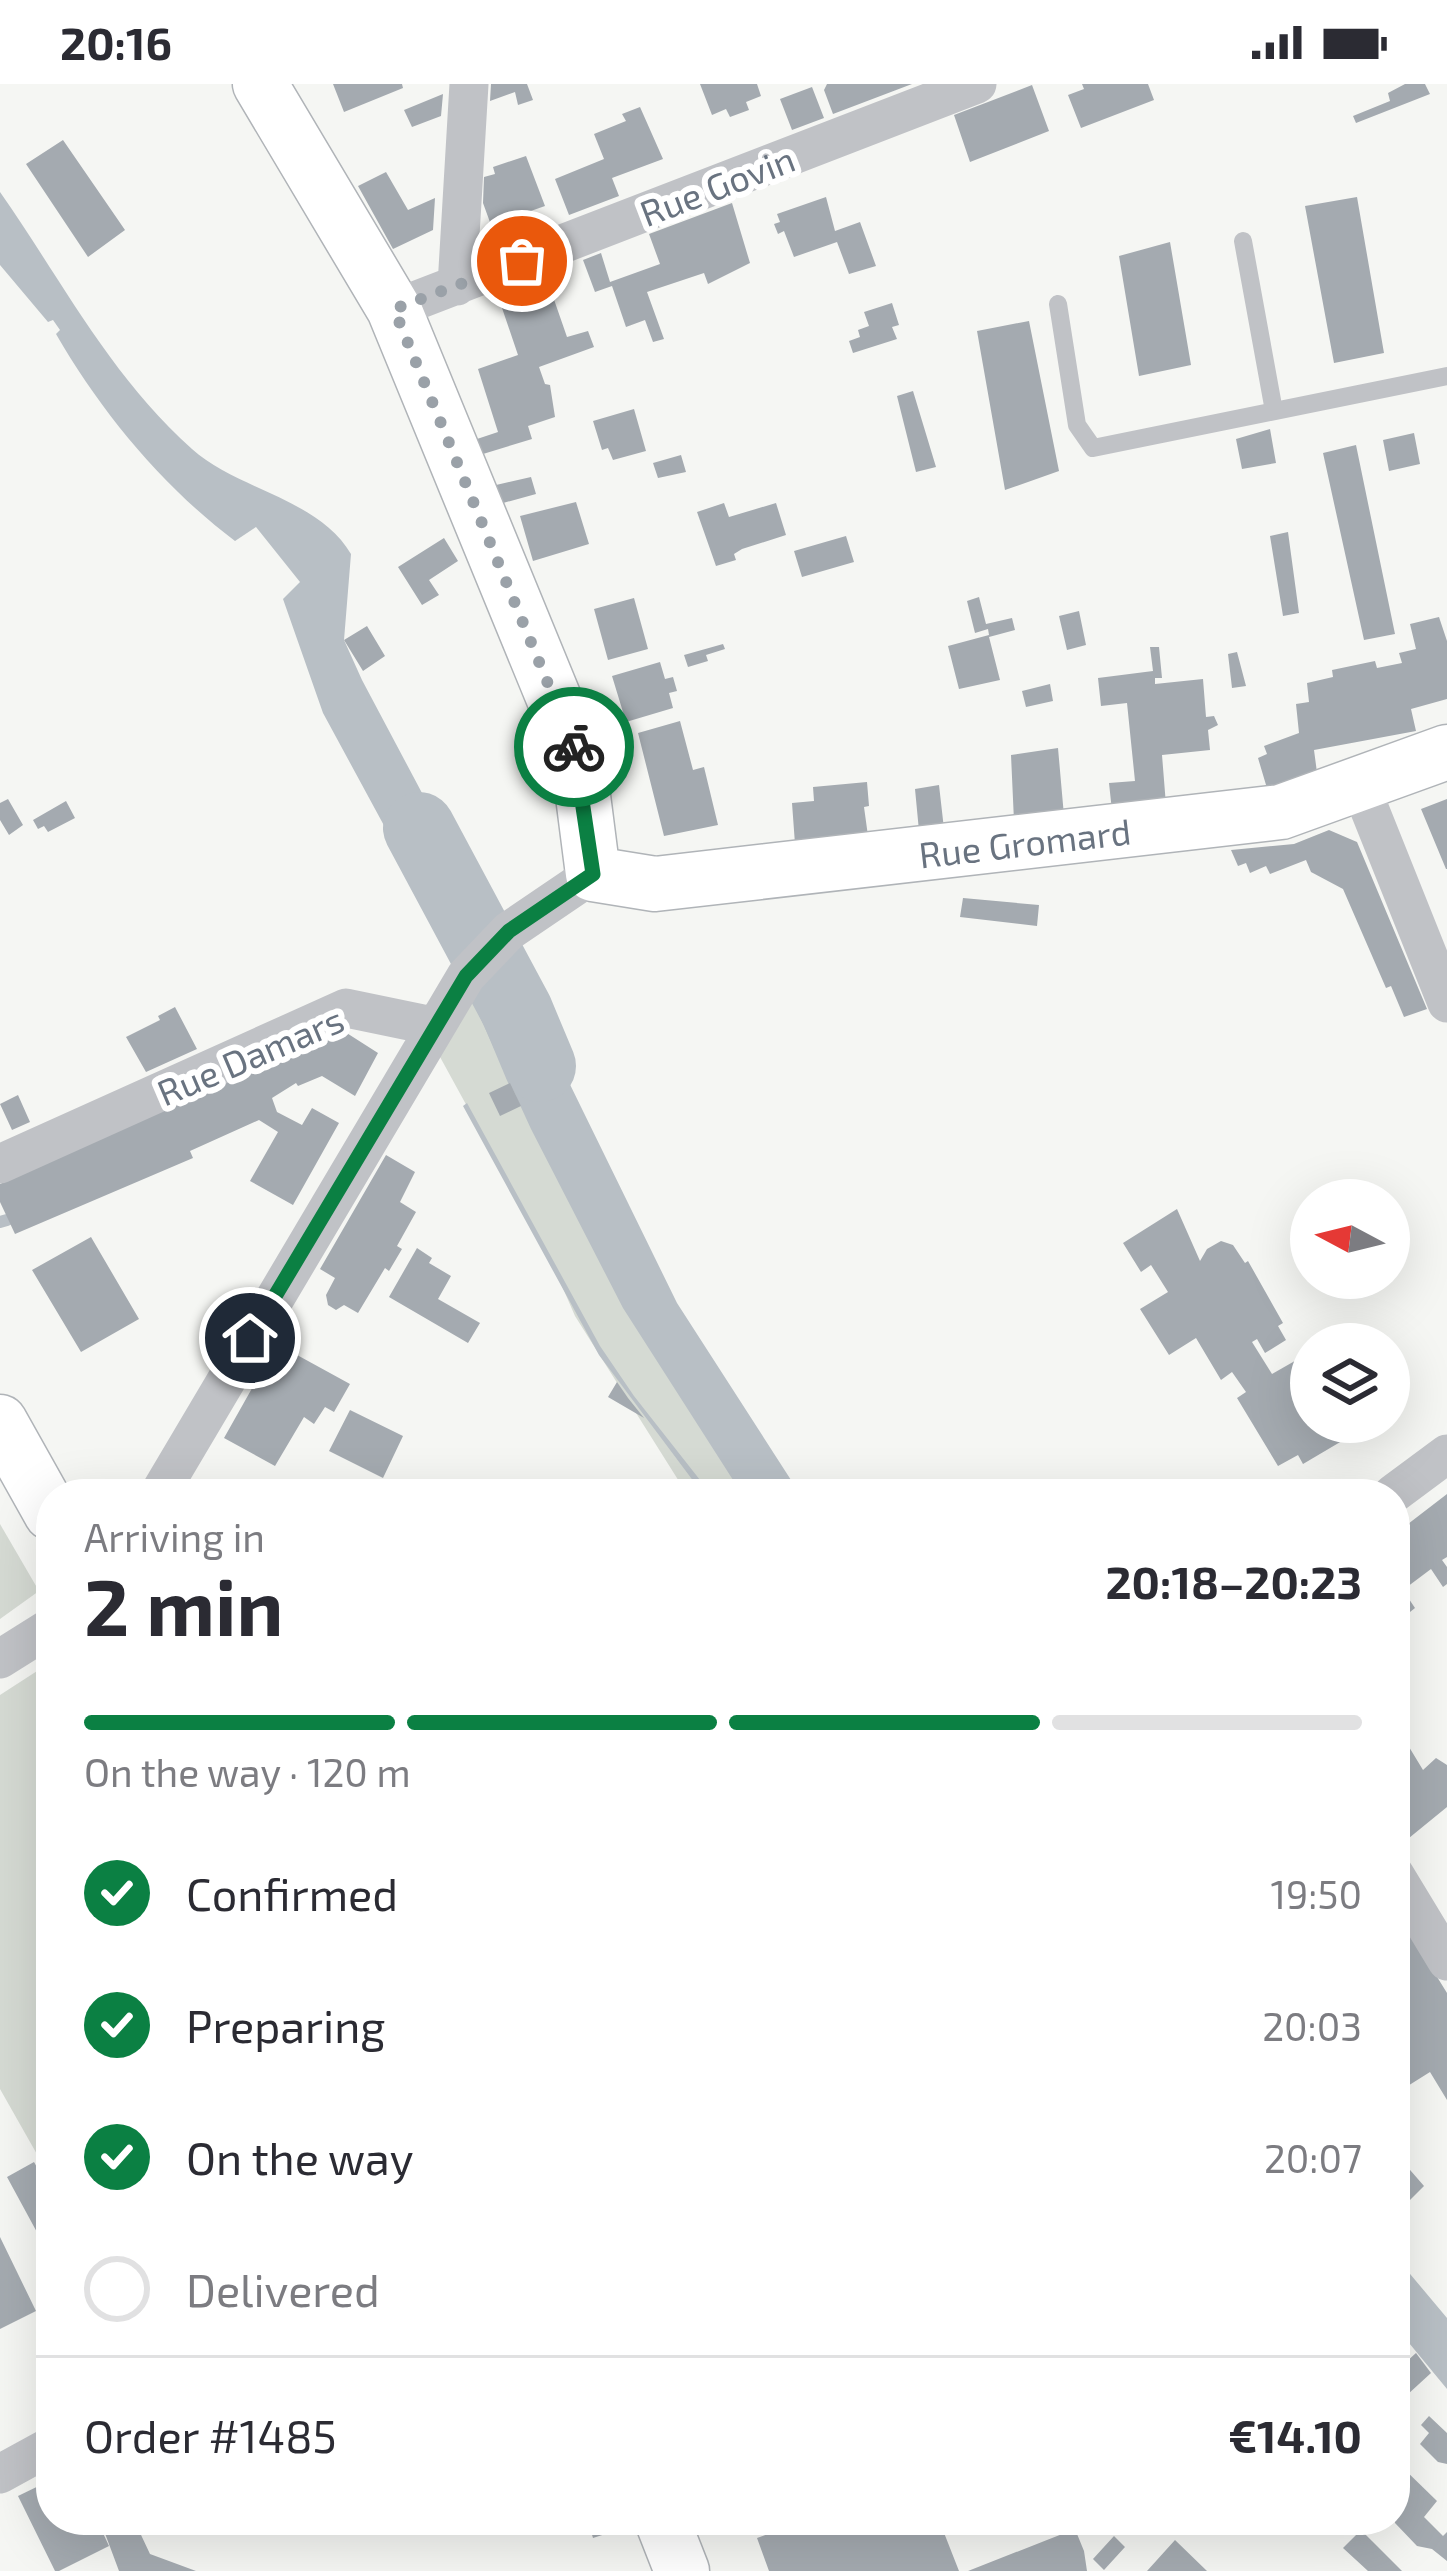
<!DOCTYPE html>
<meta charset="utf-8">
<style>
:root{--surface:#fff;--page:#f7f7f7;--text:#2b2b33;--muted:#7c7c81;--line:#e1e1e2;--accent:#0b8043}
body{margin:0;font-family:"Exo 2",sans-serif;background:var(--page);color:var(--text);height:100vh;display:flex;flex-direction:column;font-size:45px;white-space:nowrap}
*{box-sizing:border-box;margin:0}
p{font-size:39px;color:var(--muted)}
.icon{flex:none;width:66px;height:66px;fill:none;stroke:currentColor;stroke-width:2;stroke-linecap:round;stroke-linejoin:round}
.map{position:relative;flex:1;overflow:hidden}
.panel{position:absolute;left:36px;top:1395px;width:1374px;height:1056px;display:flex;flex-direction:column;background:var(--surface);border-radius:48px;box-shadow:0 12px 48px #0002}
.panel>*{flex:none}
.needle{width:78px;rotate:277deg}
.controls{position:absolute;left:1290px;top:1095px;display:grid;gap:24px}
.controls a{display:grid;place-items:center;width:120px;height:120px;border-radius:50%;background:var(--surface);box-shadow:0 12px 48px #0002;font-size:60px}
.pin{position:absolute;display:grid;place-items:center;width:102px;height:102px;color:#fff;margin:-51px;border:6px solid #fff;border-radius:50%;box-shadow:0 3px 12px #0007}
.courier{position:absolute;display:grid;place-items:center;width:120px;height:120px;margin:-60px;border:9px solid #0b8043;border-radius:50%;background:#fff;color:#222;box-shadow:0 3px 15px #0007}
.head em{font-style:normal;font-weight:700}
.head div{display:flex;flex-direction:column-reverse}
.head{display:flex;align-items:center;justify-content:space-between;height:204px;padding:0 48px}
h1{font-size:78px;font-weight:700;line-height:90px}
.bar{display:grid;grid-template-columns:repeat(4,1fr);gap:18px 12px;align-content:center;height:144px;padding:0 48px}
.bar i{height:15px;border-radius:9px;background:var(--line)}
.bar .on{background:var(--accent)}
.bar p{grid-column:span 4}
.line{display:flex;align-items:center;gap:30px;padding:0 48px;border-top:3px solid var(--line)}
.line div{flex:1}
ol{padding:0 48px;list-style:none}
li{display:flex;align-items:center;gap:36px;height:132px}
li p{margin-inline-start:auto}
li .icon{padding:12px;border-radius:50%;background:var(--accent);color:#fff;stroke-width:4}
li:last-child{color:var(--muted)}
li i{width:66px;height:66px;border:6px solid var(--line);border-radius:50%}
.status{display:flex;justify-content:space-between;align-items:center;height:84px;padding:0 60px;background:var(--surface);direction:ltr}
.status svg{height:33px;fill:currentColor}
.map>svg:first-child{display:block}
</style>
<div class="status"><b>20:16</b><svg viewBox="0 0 49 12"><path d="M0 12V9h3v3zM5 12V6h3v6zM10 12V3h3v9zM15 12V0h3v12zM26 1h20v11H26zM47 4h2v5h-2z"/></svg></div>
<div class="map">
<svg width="1447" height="2487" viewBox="0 0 1447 2487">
<rect width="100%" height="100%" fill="#f5f6f3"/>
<path fill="#d5dad3" d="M485,888L591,1136L769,1410H687L575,1232L549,1172L434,962Z
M0,1440L39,1507L0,1535Z
M51,1578V2095L0,2005V1611Z"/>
<path fill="#b8bfc5" d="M0,108C61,195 110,292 192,365C237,406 318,414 351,470L344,556L362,596L482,822L439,843L323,629L283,515L300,498L256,443L235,457C162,402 101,328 56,250L60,246L53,236L48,238L0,181Z
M511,880L677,1219L800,1410H742L623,1224L531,1045L473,918Z
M467,1019L600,1262L634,1312L711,1410H703L599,1271L463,1022Z
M1395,2172L1447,2234V2305L1395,2242Z"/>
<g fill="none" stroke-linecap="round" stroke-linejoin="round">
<path stroke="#b8bfc5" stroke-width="12" d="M0,1138L7,1136"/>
<path stroke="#b8bfc5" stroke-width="72" d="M419,744L517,927L540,982"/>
</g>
<path fill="#a4aab0" d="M333,0H402L403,4L344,28Z
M491,0H527L533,16L518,21L515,8L490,17Z
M700,0H757L761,12L746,18L749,26L730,33L726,25L712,31Z
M827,0H912L833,30L824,6Z
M1082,0H1148L1154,16L1081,44L1068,11L1084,5Z
M1405,0H1425L1430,10L1356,39L1353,32L1390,17L1388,9Z
M1032,1L1049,47L970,78L954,31Z
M812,3L824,34L792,46L780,15Z
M443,10L441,32L412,43L404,26Z
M640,23L663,75L612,94L619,112L569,131L555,95L604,75L594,50L626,37L622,30Z
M63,56L125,146L88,173L26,80Z
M526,72L545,122L491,141L483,119L484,93L495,90L493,83Z
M386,88L408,126L435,114L433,146L393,165L358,102Z
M826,113L835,147L860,138L876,182L849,190L837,158L794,173L784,147L778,150L774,140L780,138L777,130Z
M1357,113L1384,269L1334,279L1305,122Z
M732,119L750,179L708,200L704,189L647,208L664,255L653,258L645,236L626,243L612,202L595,208L583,176L601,169L610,198L660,180L649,150Z
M1170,158L1191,281L1139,292L1119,172Z
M550,204L567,253L588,247L594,263L539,283L545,300L550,301L555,333L528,342L532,355L483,370L477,355L498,348L478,285L518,271L501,221Z
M892,219L899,241L892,243L897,255L853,269L849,257L860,253L858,246L869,242L864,228Z
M1029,237L1059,387L1005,406L977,247Z
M913,307L936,383L916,388L897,312Z
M634,325L646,367L613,376L608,364L602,366L593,337Z
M1270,345L1276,379L1242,385L1236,355Z
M1414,349L1420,380L1389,387L1383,356Z
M1356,361L1395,550L1364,556L1323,369Z
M681,371L686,388L658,394L653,379Z
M531,393L536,410L503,419L496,401Z
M576,418L589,460L533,477L520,432Z
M724,419L729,433L776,419L786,451L742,465L734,470L736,476L716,482L697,428Z
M1288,448L1299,529L1283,532L1270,452Z
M846,452L854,478L802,493L794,467Z
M444,454L458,477L429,496L439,511L422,521L398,483Z
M979,513L986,540L1012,534L1015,546L989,553L1000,596L959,605L948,562L989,551L988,545L975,549L967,517Z
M634,514L648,565L608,576L594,525Z
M1079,527L1086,561L1067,566L1059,532Z
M1439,533L1447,557V615L1411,625L1416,647L1314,666L1318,696L1269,711L1258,674L1267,670L1264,662L1299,649L1296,620L1309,618L1307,599L1333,593L1332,586L1375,577L1377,584L1402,579L1399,569L1416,565L1410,540Z
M367,542L385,572L363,587L344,556Z
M723,560L725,565L706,571L708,577L688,583L684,571Z
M1150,563H1159L1162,594H1155V600L1203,595L1206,633L1214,632L1218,641L1208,646L1210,666L1162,671L1166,721L1112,727L1109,699L1135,697L1127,619L1101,622L1098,594L1153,587Z
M1237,568L1246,602L1232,604L1228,570Z
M660,578L665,595L673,593L677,607L669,609L673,624L626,638L612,592Z
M1050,600L1053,617L1026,623L1022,607Z
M680,637L693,686L704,683L718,741L664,752L638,649Z
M1058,664L1064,732L1014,737L1011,671Z
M867,698L869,722L864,723L868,752L795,760L792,719L814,717L813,703Z
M939,701L944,745L919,747L915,705Z
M8,715L23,741L9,751L0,736V719Z
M1447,715V785H1446L1421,725Z
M66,717L75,734L48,748L44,742L38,745L33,736Z
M1329,746L1357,758L1427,925L1404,933L1391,902L1386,904L1343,805L1311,788L1306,776L1270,790L1266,782L1250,789L1246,779L1238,782L1231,766L1294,760Z
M963,814L1039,821L1037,842L960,833Z
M175,923L197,965L146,988L126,953L160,936L158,932Z
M342,946L378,969L355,1012L322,992L298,1002L296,999L272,1014L277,1028L302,1041L312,1024L339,1039L293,1121L250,1097L278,1048L259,1036L190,1067L193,1074L15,1150L0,1118V1100Z
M510,999L521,1022L500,1032L489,1009Z
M18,1011L30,1038L12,1046L0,1020Z
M386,1071L415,1088L400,1118L416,1128L397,1162L402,1165L389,1187L385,1184L358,1229L344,1221L336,1226L328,1221L326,1211L335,1194L320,1185Z
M1177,1125L1200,1177L1207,1165L1221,1157L1233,1161L1245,1179L1248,1177L1283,1239L1278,1242L1286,1256L1265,1269L1257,1255L1252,1258L1272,1290L1307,1270L1311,1277V1338H1348L1350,1341L1342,1346L1347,1354L1303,1380L1298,1371L1278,1382L1237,1314L1246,1308L1232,1288L1221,1296L1196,1254L1169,1271L1140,1225L1168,1208L1151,1181L1141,1188L1123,1159Z
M91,1153L139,1235L81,1268L32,1186Z
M417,1164L432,1174L429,1179L451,1192L438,1215L480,1239L468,1259L389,1213Z
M277,1260L350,1300L334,1328L325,1323L314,1340L304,1333L275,1382L224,1354Z
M617,1298L628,1314L644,1334L608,1313Z
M350,1326L403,1352L383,1394L329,1367Z
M1447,1410V1473L1442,1476L1447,1483V1500L1443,1503L1431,1485L1403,1506L1415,1524L1405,1532L1395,1518V1450Z
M1395,1648L1403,1653L1423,1686L1436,1674L1447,1681V1723L1409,1754L1395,1731Z
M1395,1825L1447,1909V2016L1430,1988L1395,2010Z
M34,2078L51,2108V2174L7,2093Z
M1404,2079L1424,2102L1395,2131V2088Z
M0,2153L36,2227L0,2245Z
M1416,2269L1431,2289L1407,2311L1395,2288Z
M1429,2332L1447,2349V2380L1438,2378L1420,2360L1429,2349L1421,2341Z
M1399,2380L1437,2417L1424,2433L1443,2452L1447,2448V2477L1432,2465L1417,2462L1395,2439V2423L1404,2413L1395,2404Z
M51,2396V2436H97L109,2462L59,2487H55L18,2412Z
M100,2436H134L150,2470L196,2487H119Z
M602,2436H628L630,2442L593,2454L589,2441Z
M805,2436H939L959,2487H769L757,2454Z
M1075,2445L1084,2467L1087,2487H968Z
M1361,2446L1402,2487H1368L1343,2464Z
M1114,2452L1125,2463L1104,2486L1093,2475Z
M1175,2456L1207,2487H1147Z"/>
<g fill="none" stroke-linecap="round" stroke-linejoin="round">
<defs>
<g id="secondary">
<path id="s1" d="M260,0L394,225L578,673L593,790L655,800L1281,728L1447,668"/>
<path d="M0,1338L51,1429"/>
<path d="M662,2436L682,2487"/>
</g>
</defs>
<use href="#secondary" stroke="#b0b4b8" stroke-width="57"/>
<path stroke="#c0c2c6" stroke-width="18" d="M1243,157L1274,327
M1058,220L1077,341L1093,364L1447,292"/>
<path stroke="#c0c2c6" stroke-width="39" d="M457,202L469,0
M394,225L977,0
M1359,699L1447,919
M0,1080L346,924L433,942
M159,1410L466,892L509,847L593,790
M1393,1410L1447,1370
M0,1575L51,1543
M1395,1791L1447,1877
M0,2390L51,2362"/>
<use href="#secondary" stroke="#fff" stroke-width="54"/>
</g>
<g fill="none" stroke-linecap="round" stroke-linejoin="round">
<path stroke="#9aa1a8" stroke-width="12" stroke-dasharray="0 21.6" d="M522,177L394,225L574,663"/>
<path stroke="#0b8043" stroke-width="15" d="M250,1254L466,892L509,847L593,790L574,663"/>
</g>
<g text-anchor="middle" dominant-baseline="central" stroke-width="12" stroke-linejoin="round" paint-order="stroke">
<g font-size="36" fill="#697380" stroke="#fff">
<text transform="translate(717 101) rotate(-21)">Rue Govin</text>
<text stroke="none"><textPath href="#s1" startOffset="1299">Rue Gromard</textPath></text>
<text transform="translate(250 971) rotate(-23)">Rue Damars</text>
</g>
</g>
</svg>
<div class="controls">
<a><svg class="needle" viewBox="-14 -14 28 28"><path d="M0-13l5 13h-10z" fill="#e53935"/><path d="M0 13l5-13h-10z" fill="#7c7c81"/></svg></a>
<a><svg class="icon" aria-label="layers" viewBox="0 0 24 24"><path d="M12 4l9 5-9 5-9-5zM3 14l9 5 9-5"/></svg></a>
</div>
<div class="pin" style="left:522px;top:177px;background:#ea580c"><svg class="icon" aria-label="bag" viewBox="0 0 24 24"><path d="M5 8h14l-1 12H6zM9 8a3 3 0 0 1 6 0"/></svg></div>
<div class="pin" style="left:250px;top:1254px;background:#1f2937"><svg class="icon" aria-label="home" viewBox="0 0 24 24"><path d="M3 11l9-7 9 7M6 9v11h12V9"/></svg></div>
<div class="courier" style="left:574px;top:663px"><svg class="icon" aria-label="bike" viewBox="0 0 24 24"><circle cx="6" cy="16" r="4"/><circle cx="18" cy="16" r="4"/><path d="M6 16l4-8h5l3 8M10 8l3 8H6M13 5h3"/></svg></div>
<section class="panel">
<div class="head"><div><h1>2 min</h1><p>Arriving in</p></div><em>20:18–20:23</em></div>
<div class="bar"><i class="on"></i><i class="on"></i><i class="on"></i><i></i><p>On the way · 120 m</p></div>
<ol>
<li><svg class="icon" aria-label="check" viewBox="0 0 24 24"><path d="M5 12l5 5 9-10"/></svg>Confirmed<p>19:50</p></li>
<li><svg class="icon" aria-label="check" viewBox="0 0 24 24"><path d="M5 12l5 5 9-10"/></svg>Preparing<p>20:03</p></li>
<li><svg class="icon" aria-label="check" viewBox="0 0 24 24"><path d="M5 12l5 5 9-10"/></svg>On the way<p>20:07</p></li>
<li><i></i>Delivered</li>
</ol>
<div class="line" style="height:156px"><div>Order #1485</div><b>€14.10</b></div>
</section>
</div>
